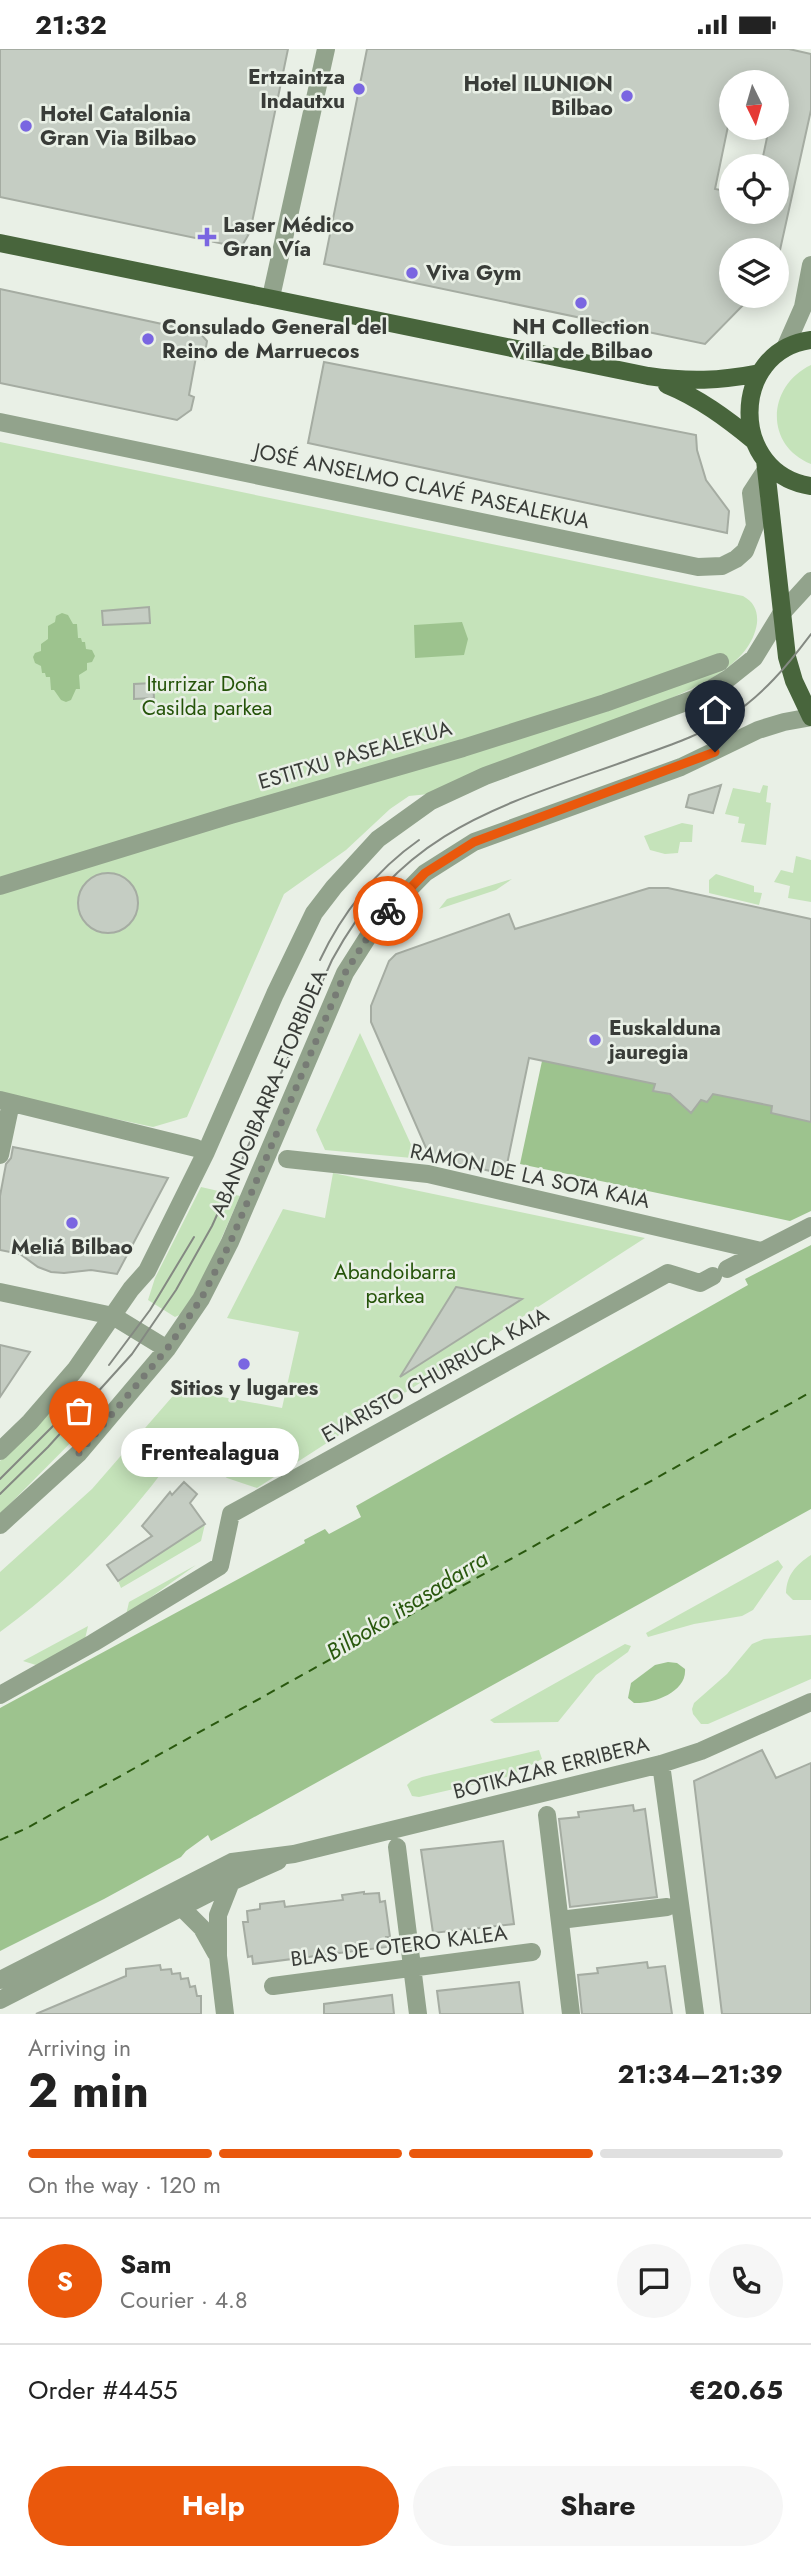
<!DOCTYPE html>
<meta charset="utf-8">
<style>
:root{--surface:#fff;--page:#f6f6f6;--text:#222;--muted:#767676;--line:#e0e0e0;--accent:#ea580c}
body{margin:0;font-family:Jost,sans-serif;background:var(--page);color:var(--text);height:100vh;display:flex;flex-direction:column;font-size:26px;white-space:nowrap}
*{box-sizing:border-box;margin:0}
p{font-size:23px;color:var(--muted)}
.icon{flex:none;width:38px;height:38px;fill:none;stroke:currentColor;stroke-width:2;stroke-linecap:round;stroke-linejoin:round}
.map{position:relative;height:1965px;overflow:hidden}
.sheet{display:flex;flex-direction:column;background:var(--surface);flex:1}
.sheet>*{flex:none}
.needle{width:46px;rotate:175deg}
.controls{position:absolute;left:719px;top:21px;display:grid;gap:14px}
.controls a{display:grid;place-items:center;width:70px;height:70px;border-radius:50%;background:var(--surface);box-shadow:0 4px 18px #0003;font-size:35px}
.pin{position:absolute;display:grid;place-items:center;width:60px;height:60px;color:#fff;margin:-72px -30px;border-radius:50% 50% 50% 0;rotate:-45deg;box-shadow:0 0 7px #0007}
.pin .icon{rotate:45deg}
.courier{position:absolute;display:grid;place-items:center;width:70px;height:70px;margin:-35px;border:5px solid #ea580c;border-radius:50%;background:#fff;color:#222;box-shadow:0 2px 9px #0007}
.bubble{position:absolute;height:49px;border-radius:24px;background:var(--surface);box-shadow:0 4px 18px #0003;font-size:23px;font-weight:700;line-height:49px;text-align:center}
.head em{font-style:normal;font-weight:700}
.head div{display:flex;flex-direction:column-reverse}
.head{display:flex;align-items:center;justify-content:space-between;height:119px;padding:0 28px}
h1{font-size:46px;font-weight:700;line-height:52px}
.bar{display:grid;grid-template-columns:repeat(4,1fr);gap:10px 7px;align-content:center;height:84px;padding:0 28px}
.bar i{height:9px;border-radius:5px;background:var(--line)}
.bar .selected{background:var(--accent)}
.bar p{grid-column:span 4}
.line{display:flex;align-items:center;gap:18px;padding:0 28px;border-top:2px solid var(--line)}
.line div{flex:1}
.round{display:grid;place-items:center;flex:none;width:74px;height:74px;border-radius:37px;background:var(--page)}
.button{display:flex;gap:14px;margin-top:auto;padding:14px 28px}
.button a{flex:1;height:80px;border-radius:42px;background:var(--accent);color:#fff;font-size:28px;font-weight:700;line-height:80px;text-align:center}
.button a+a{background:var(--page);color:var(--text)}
.status{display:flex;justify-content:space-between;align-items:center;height:49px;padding:0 35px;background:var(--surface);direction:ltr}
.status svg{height:19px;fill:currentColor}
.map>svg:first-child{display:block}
</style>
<div class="status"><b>21:32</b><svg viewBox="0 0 49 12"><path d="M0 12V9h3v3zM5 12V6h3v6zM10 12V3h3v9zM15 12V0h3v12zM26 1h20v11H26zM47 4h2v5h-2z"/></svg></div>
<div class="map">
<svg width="811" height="1965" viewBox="0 0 811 1965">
<rect width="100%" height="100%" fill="#e9f0e6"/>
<path fill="#c5e3ba" d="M811,316V415C764,396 767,337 811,316Z
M0,393L743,547C754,553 758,562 757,574C751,617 695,638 661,654L429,745L409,747L390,760L346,801L284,845L187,1068L153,1078L0,1045Z
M763,736L768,737L766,753L771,754L766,796L741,793L745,775L738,774L739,768L725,765L733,739L760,744Z
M682,774L693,776L692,793H680L678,804L665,805L650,801L644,787Z
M796,807L811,811V853L788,849L790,837L774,833L781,821L793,824Z
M716,825L754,837V843L762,844L759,856L709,844V831Z
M512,830L496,841L439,860L447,850Z
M360,984L414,1102L412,1109L325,1101L316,1081Z
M333,1124L645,1189L257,1439L227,1429L182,1396C132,1468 71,1531 0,1583V1523L92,1440L179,1340L282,1359L299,1283L227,1269L283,1160L325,1169Z
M201,1138L240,1147L197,1245L184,1264L175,1268L148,1251L155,1229Z
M72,1338L102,1362L0,1465V1412Z
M205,1475L201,1492L121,1539L118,1532Z
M811,1506V1551H793L786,1544C787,1525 796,1516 811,1506Z
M778,1511L783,1518L753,1561L742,1567L694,1575L648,1588L646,1584Z
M196,1516L126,1566L129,1553Z
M88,1577L85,1590L36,1616L23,1612Z
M811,1586V1630L708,1675H701L693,1665L692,1660L694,1654L727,1625L752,1595L764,1590Z
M625,1595L631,1597L628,1603L596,1626L558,1673L494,1674L490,1671Z
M539,1701L542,1710L511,1727L419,1748L412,1747L407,1736L411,1732L422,1728Z"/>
<path fill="#9dc38e" d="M62,564L68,566L73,575H77L78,589H81L82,593H85L86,600L92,601L95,607L92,613L87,614V621L79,626L80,640H76L71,651L66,653L61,651L54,641H51L50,628H46L45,624H42L41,617L35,614L33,608L35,604L41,602V595L48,590V577L55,573L56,567Z
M462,573L468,590L464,606L415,609L414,576Z
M542,1012L655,1035L653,1042L707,1053L713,1045L772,1057L771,1064L811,1073V1162L790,1172L520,1115Z
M811,1196V1460L211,1792L208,1786L186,1802L181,1808L104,1850L0,1902V1659L305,1494L304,1491L325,1480L329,1485L361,1468L356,1457L748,1236L745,1230Z
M668,1613L677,1614L685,1620C687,1643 653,1655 634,1654L628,1649L631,1634L655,1616Z"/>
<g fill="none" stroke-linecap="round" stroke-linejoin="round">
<path stroke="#29580e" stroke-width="2" stroke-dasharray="9 7" stroke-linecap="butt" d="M0,1791L27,1779L811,1343"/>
</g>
<path fill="#c5cdc3" stroke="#a5aca2" stroke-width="2" fill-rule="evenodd" d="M0,0H288L250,183L243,195L238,198L0,148Z
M367,0H789L811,5V61L780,201H732V247H752L705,295L324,215ZM732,33H777V79H769L761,117H777V163H732V143L715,140L732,58Z
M0,240L199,283L207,292L204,310L196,308L189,346L194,348L191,361L177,371L0,334Z
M324,313L696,386L697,401L706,431L729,462L727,484L308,394Z
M149,558L150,574L103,576L102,562Z
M153,634L154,649L134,650V635Z
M721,736L713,764L686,758L689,746Z
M78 854a30 30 0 1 1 60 0a30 30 0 1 1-60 0Z
M649,839H668L811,870V1073L771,1064L772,1057L713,1045L707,1053L701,1051L691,1064L670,1045L653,1042L655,1035L529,1009L505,1125L438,1111L426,1099L371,973V957L389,912L396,905L509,865L515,880Z
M13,1098L168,1129L117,1225L91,1221L64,1224L51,1223L38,1218L20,1205L0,1201V1147L6,1115L11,1109Z
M456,1238L522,1250L400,1328Z
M0,1296L30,1303L0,1348Z
M184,1433L197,1445L190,1454L205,1475L118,1532L107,1516L152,1487L142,1477L170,1443L172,1446Z
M762,1701L776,1729L811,1714V1965H722L694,1732Z
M633,1756L634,1762L645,1760L657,1848L570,1858L559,1770L579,1768L578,1763Z
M503,1792L514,1875L433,1884L421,1801Z
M364,1843V1845L379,1844L380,1853L385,1852L390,1888H386L387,1898L253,1915L252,1907L248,1908L243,1873H248L247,1862L260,1860V1855L284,1852L285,1858L343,1851L342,1846Z
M647,1913L648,1919L665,1917L672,1965H582L578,1926L598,1924L597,1919Z
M160,1916L161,1921L171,1920L172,1925L180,1924L181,1930L188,1929L190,1938L195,1937L197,1947H201V1965H36L126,1927V1920Z
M519,1933L523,1965H440L437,1942Z
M392,1946L394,1965H324V1955Z"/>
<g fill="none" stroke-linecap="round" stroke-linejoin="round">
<path stroke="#92a38c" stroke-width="18" d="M271,248L326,0
M785,299L803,258L811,216
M0,373L698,518L722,517L736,510L745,502L755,477L751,444L766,421
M0,837L231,766L463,699L605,654L720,613
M0,1051L196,1099
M0,1106L11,1054
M287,1110L428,1125L761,1202
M727,1220L811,1177
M0,1243L113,1267L167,1300
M0,1402L30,1373L75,1321L131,1240L147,1222L206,1103L275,945L314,864L334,838L378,790L431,752L485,727L694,650L729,629L754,609L781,565L811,532
M0,1476L79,1404L167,1300L201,1250L230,1193L345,924L378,872L425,824L474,793L681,718L758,681L784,673L811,668
M0,1646L93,1594L220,1517L231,1465L668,1224L700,1234L713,1227
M661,1715L695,1965
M547,1766L571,1965
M397,1798L418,1965
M172,1861L183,1860L202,1879L216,1904
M560,1871L667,1858
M0,1931L232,1813L294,1805L661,1715L701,1702L811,1653
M273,1937L532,1903
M0,1951L231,1833L278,1812
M225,1965L218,1907V1866L231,1833"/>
<path stroke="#48653c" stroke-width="18" d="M0,194L648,327C689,333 719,332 760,324
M811,291C729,302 729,425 811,437
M667,336C699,349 726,369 753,391
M765,411L787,608L794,632L811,668"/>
<path stroke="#848982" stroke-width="2" d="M320,911C342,864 376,821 419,791
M109,1316L150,1261L194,1188
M0,1430L57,1373
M0,1445L48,1398L132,1305L176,1241L212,1177L332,911C402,781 497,758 626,712C661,699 698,688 729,668C763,646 787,617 811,585"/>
</g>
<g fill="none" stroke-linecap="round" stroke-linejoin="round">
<path stroke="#777b75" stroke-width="7" stroke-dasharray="0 12.6" d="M79,1404L167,1300L201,1250L230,1194L345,924L378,872L388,862"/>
<path stroke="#ea580c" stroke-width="9" d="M388,862L425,824L474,793L715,703"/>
</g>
<g fill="#7a66e1" stroke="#e9f0e6" stroke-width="2.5">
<circle cx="359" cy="40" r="7"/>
<circle cx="627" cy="47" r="7"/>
<circle cx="26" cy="77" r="7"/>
<path d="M203.5 177.5h7v7h7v7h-7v7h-7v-7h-7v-7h7z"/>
<circle cx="412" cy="224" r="7"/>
<circle cx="581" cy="254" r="7"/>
<circle cx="148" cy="290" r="7"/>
<circle cx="595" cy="991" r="7"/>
<circle cx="72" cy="1174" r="7"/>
<circle cx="244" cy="1315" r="7"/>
</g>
<g text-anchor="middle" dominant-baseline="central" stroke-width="5" stroke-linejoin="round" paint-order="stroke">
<g font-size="21" font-weight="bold" fill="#393c38" stroke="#e9f0e6" text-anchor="start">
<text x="345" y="28" text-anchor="end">Ertzaintza<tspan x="345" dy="24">Indautxu</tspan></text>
<text x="613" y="35" text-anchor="end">Hotel ILUNION<tspan x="613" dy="24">Bilbao</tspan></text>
<text x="40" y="65">Hotel Catalonia<tspan x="40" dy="24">Gran Via Bilbao</tspan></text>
<text x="223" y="176">Laser Médico<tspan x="223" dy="24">Gran Vía</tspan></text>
<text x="426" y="224">Viva Gym</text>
<text x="162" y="278">Consulado General del<tspan x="162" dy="24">Reino de Marruecos</tspan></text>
<text x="581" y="278" text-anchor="middle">NH Collection<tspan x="581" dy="24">Villa de Bilbao</tspan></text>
<text x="609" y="979">Euskalduna<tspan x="609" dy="24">jauregia</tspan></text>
<text x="72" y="1198" text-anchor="middle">Meliá Bilbao</text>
<text x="244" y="1339" text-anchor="middle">Sitios y lugares</text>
</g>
<g font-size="21" fill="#393c38" stroke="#e9f0e6">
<text transform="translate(422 437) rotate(12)">JOSÉ ANSELMO CLAVÉ PASEALEKUA</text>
<text transform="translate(355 706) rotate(-16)">ESTITXU PASEALEKUA</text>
<text transform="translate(269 1044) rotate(-67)">ABANDOIBARRA ETORBIDEA</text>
<text transform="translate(530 1127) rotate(12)">RAMON DE LA SOTA KAIA</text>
<text transform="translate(435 1326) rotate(-29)">EVARISTO CHURRUCA KAIA</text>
<text transform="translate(551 1719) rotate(-14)">BOTIKAZAR ERRIBERA</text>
<text transform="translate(399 1897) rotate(-7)">BLAS DE OTERO KALEA</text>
</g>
<g font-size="21" fill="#255409" stroke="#e9f0e6">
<text x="207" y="635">Iturrizar Doña<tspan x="207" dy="24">Casilda parkea</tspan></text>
<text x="395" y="1223">Abandoibarra<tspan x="395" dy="24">parkea</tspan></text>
</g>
<g font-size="23" font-style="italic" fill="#29580e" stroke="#e9f0e6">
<text transform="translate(407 1556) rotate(-32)">Bilboko itsasadarra</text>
</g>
</g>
</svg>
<div class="controls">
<a><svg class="needle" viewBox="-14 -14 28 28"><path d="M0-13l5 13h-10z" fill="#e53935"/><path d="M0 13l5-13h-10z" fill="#767676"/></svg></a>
<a><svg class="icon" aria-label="locate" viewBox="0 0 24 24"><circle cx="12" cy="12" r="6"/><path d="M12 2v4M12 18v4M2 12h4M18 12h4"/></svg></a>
<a><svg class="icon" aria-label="layers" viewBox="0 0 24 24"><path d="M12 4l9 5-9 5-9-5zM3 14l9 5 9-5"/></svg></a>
</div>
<div class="pin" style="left:79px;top:1404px;background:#ea580c"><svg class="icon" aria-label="bag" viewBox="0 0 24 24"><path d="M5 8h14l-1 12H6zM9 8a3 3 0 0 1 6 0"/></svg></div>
<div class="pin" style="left:715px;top:703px;background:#1f2937"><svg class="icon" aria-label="home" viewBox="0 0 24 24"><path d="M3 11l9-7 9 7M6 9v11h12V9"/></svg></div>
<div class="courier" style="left:388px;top:862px"><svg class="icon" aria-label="bike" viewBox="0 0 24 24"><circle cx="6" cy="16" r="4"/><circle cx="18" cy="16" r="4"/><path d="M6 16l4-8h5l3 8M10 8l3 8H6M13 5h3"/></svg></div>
<div class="bubble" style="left:121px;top:1379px;width:178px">Frentealagua</div>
</div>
<section class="sheet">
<div class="head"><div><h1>2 min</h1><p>Arriving in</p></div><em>21:34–21:39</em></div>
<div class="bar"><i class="selected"></i><i class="selected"></i><i class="selected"></i><i></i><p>On the way · 120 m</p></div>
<div class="line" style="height:126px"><b class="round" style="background:var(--accent);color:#fff">S</b><div><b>Sam</b><p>Courier · 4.8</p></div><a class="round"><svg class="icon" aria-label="chat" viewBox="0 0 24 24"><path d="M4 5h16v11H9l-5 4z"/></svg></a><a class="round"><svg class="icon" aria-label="phone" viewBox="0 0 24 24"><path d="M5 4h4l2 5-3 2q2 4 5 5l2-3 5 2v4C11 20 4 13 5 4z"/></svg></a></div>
<div class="line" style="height:91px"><div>Order #4455</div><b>€20.65</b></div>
<div class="button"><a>Help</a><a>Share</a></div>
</section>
